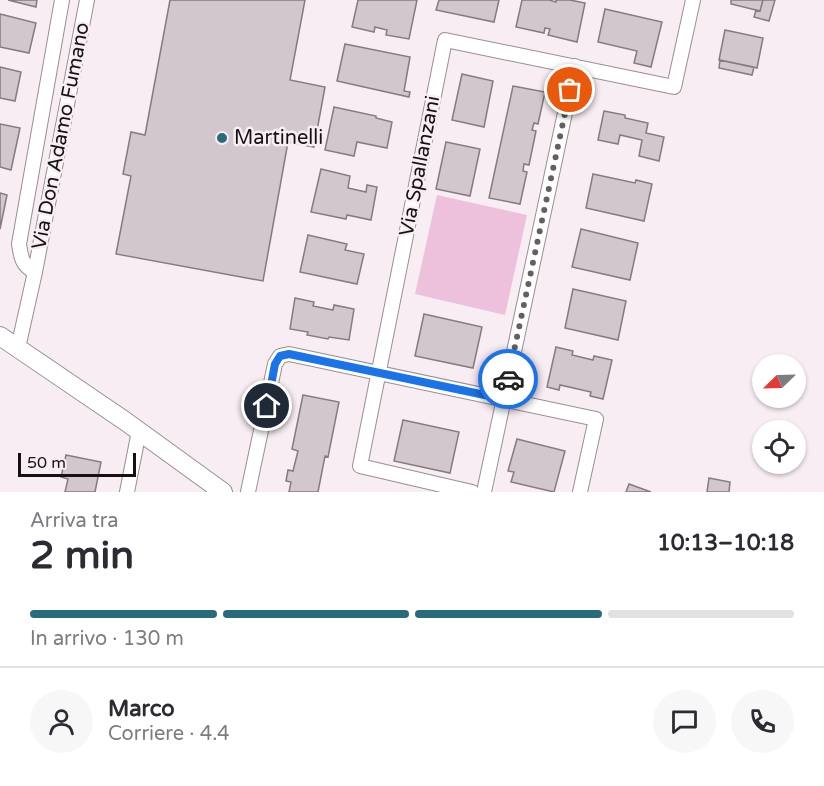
<!DOCTYPE html>
<html lang="it">
<meta charset="utf-8">
<style>
:root{--surface:#fff;--page:#f7f7f7;--text:#2b2b33;--muted:#7c7c81;--line:#e1e1e2;--accent:#276b7c}
body{margin:0;font-family:"Varela Round",sans-serif;background:var(--page);color:var(--text);height:100vh;display:flex;flex-direction:column;font-size:22px;white-space:nowrap}
*{box-sizing:border-box;margin:0}
p{font-size:20px;color:var(--muted)}
.icon{flex:none;width:33px;height:33px;fill:none;stroke:currentColor;stroke-width:2;stroke-linecap:round;stroke-linejoin:round}
.map{position:relative;height:492px;overflow:hidden}
.drawer{display:flex;flex-direction:column;background:var(--surface);flex:1}
.drawer>*{flex:none}
.needle{width:39px;rotate:247deg}
.tools{position:absolute;left:752px;top:354px;display:grid;gap:12px}
.tools a{display:grid;place-items:center;width:54px;height:54px;border-radius:50%;background:var(--surface);box-shadow:0 2px 4px #0004;font-size:30px}
.scale{position:absolute;left:18px;bottom:15px;width:118px;box-sizing:border-box;padding-left:6px;border:3px solid #161214;border-top:0;font-size:16px;line-height:21px;white-space:nowrap;color:#161214;-webkit-text-stroke:4px #f8edf3;paint-order:stroke}
.pin{position:absolute;display:grid;place-items:center;width:51px;height:51px;color:#fff;margin:-26px;border:3px solid #fff;border-radius:50%;box-shadow:0 2px 6px #0007}
.courier{position:absolute;display:grid;place-items:center;width:60px;height:60px;margin:-30px;border:4px solid #1a73e8;border-radius:50%;background:#fff;color:#222;box-shadow:0 2px 8px #0007}
.headline em{font-style:normal;font-weight:700}
.headline div{display:flex;flex-direction:column-reverse}
.headline{display:flex;align-items:center;justify-content:space-between;height:102px;padding:0 30px}
h1{font-size:39px;font-weight:700;line-height:45px}
.bar{display:grid;grid-template-columns:repeat(4,1fr);gap:9px 6px;align-content:center;height:72px;padding:0 30px}
.bar i{height:8px;border-radius:4px;background:var(--line)}
.bar .active{background:var(--accent)}
.bar p{grid-column:span 4}
.line{display:flex;align-items:center;gap:15px;padding:0 30px;border-top:2px solid var(--line)}
.line div{flex:1}
.round{display:grid;place-items:center;flex:none;width:63px;height:63px;border-radius:32px;background:var(--page)}
.map>svg:first-child{display:block}
</style>
<div class="map">
<svg width="824" height="492" viewBox="0 0 824 492">
<rect width="100%" height="100%" fill="#f8edf3"/>
<path fill="#edc1db" d="M437,195L527,215L505,315L415,294Z"/>
<path fill="#d1c7cd" stroke="#857b81" stroke-width="1.5" d="M8,0H37L36,7Z
M170,0H305L290,80L325,87L314,147L288,142L263,281L116,254L131,176L123,174L131,132L145,135Z
M358,0H417L409,39L386,35L387,30L375,27L374,32L352,27Z
M439,0H499L494,22L436,10Z
M522,0H549L556,2V0H570L585,3L577,42L548,35L550,29L545,28L544,33L516,27Z
M731,0H763L760,11L731,4Z
M763,0H775L769,21L754,17L756,10L760,11Z
M605,9L662,22L651,67L634,63L637,51L598,42Z
M0,14L36,23L29,53L0,47Z
M725,30L763,38L757,68L719,60Z
M345,44L410,57L404,91L410,92L409,97L337,81Z
M720,60L754,67L752,75L719,68Z
M0,67L21,72L15,101L0,98Z
M462,74L493,81L484,127L452,120Z
M513,86L545,92L538,124L534,123L532,130L536,131L529,165L524,164L523,171L527,172L520,204L489,198Z
M334,107L376,116V118L392,122L387,148L357,142L354,156L325,150Z
M604,111L625,115V118L648,123L646,133L664,137L659,161L639,156L642,140L620,135L618,144L598,140Z
M0,124L20,128L11,170L0,167Z
M446,142L480,149L470,196L436,189Z
M321,169L350,176L348,188L366,192L367,185L377,187L371,220L347,215L346,219L311,212Z
M593,174L635,183L636,180L652,184L644,221L586,208Z
M0,193L7,195L0,229Z
M581,229L638,243L630,280L572,267Z
M308,235L347,244L345,250L364,254L357,284L300,272Z
M573,289L626,301L618,340L565,328Z
M295,298L314,302L313,306L333,310L334,305L354,309L349,340L329,337L328,339L307,335L308,332L290,329Z
M424,314L482,327L473,368L415,356Z
M556,347L573,351L572,355L593,360L594,356L612,360L603,399L590,396L591,392L560,385L559,390L547,387Z
M303,395L339,402L328,457L325,456L318,492H289L291,482L286,481L288,470L293,471L298,451L292,449Z
M403,420L459,432L450,473L394,461Z
M517,439L565,451L554,492L511,482L514,472L508,471Z
M66,455L101,462L95,492H65L68,479L61,477Z
M709,478L730,482L729,492H707Z
M629,484L651,492H626Z"/>
<g fill="none" stroke-linecap="round" stroke-linejoin="round">
<defs>
<path id="minor" d="M35,272C22,266 21,257 19,244L62,0
M18,348L35,272L87,0
M127,492L139,431
M248,492L275,364L280,356L289,354L596,419L580,492
M472,492L360,466L445,40L674,87L693,0
M484,492L575,66"/>
<path id="tertiary" d="M0,336L125,421L223,492"/>
</defs>
<use href="#minor" stroke="#988e94" stroke-width="16"/>
<use href="#tertiary" stroke="#988e94" stroke-width="20"/>
<use href="#minor" stroke="#fff" stroke-width="14"/>
<use href="#tertiary" stroke="#fff" stroke-width="18"/>
</g>
<g fill="none" stroke-linecap="round" stroke-linejoin="round">
<path stroke="#655f62" stroke-width="6" stroke-dasharray="0 10.8" d="M508,379L570,90"/>
<path stroke="#1a73e8" stroke-width="8" d="M267,406L275,364L280,356L289,354L504,399L508,379"/>
</g>
<circle fill="#276b7c" stroke="#f8edf3" stroke-width="2" cx="222" cy="138" r="6"/>
<g text-anchor="middle" dominant-baseline="central" stroke-width="5" stroke-linejoin="round" paint-order="stroke">
<g font-size="20" fill="#161214" stroke="#f8edf3">
<text transform="translate(61 136) rotate(-79)">Via Don Adamo Fumano</text>
<text transform="translate(420 166) rotate(-79)">Via Spallanzani</text>
</g>
<g font-size="20" fill="#161214" stroke="#f8edf3" text-anchor="start">
<text x="234" y="138">Martinelli</text>
</g>
</g>
</svg>
<div class="tools">
<a><svg class="needle" viewBox="-14 -14 28 28"><path d="M0-13l5 13h-10z" fill="#e53935"/><path d="M0 13l5-13h-10z" fill="#7c7c81"/></svg></a>
<a><svg class="icon" aria-label="locate" viewBox="0 0 24 24"><circle cx="12" cy="12" r="6"/><path d="M12 2v4M12 18v4M2 12h4M18 12h4"/></svg></a>
</div>
<div class="scale">50 m</div>
<div class="pin" style="left:570px;top:90px;background:#ea580c"><svg class="icon" aria-label="bag" viewBox="0 0 24 24"><path d="M5 8h14l-1 12H6zM9 8a3 3 0 0 1 6 0"/></svg></div>
<div class="pin" style="left:267px;top:406px;background:#1f2937"><svg class="icon" aria-label="home" viewBox="0 0 24 24"><path d="M3 11l9-7 9 7M6 9v11h12V9"/></svg></div>
<div class="courier" style="left:508px;top:379px"><svg class="icon" aria-label="car" viewBox="0 0 24 24"><path d="M5 17H2v-5l4-1 3-4h7l3 4 3 1v5h-3M9 17h6M6 11h13"/><circle cx="7" cy="17" r="2"/><circle cx="17" cy="17" r="2"/></svg></div>
</div>
<section class="drawer">
<div class="headline"><div><h1>2 min</h1><p>Arriva tra</p></div><em>10:13–10:18</em></div>
<div class="bar"><i class="active"></i><i class="active"></i><i class="active"></i><i></i><p>In arrivo · 130 m</p></div>
<div class="line" style="height:108px"><a class="round"><svg class="icon" aria-label="person" viewBox="0 0 24 24"><circle cx="12" cy="8" r="4"/><path d="M4 21q1-7 8-7t8 7"/></svg></a><div><b>Marco</b><p>Corriere · 4.4</p></div><a class="round"><svg class="icon" aria-label="chat" viewBox="0 0 24 24"><path d="M4 5h16v11H9l-5 4z"/></svg></a><a class="round"><svg class="icon" aria-label="phone" viewBox="0 0 24 24"><path d="M5 4h4l2 5-3 2q2 4 5 5l2-3 5 2v4C11 20 4 13 5 4z"/></svg></a></div>
</section>
